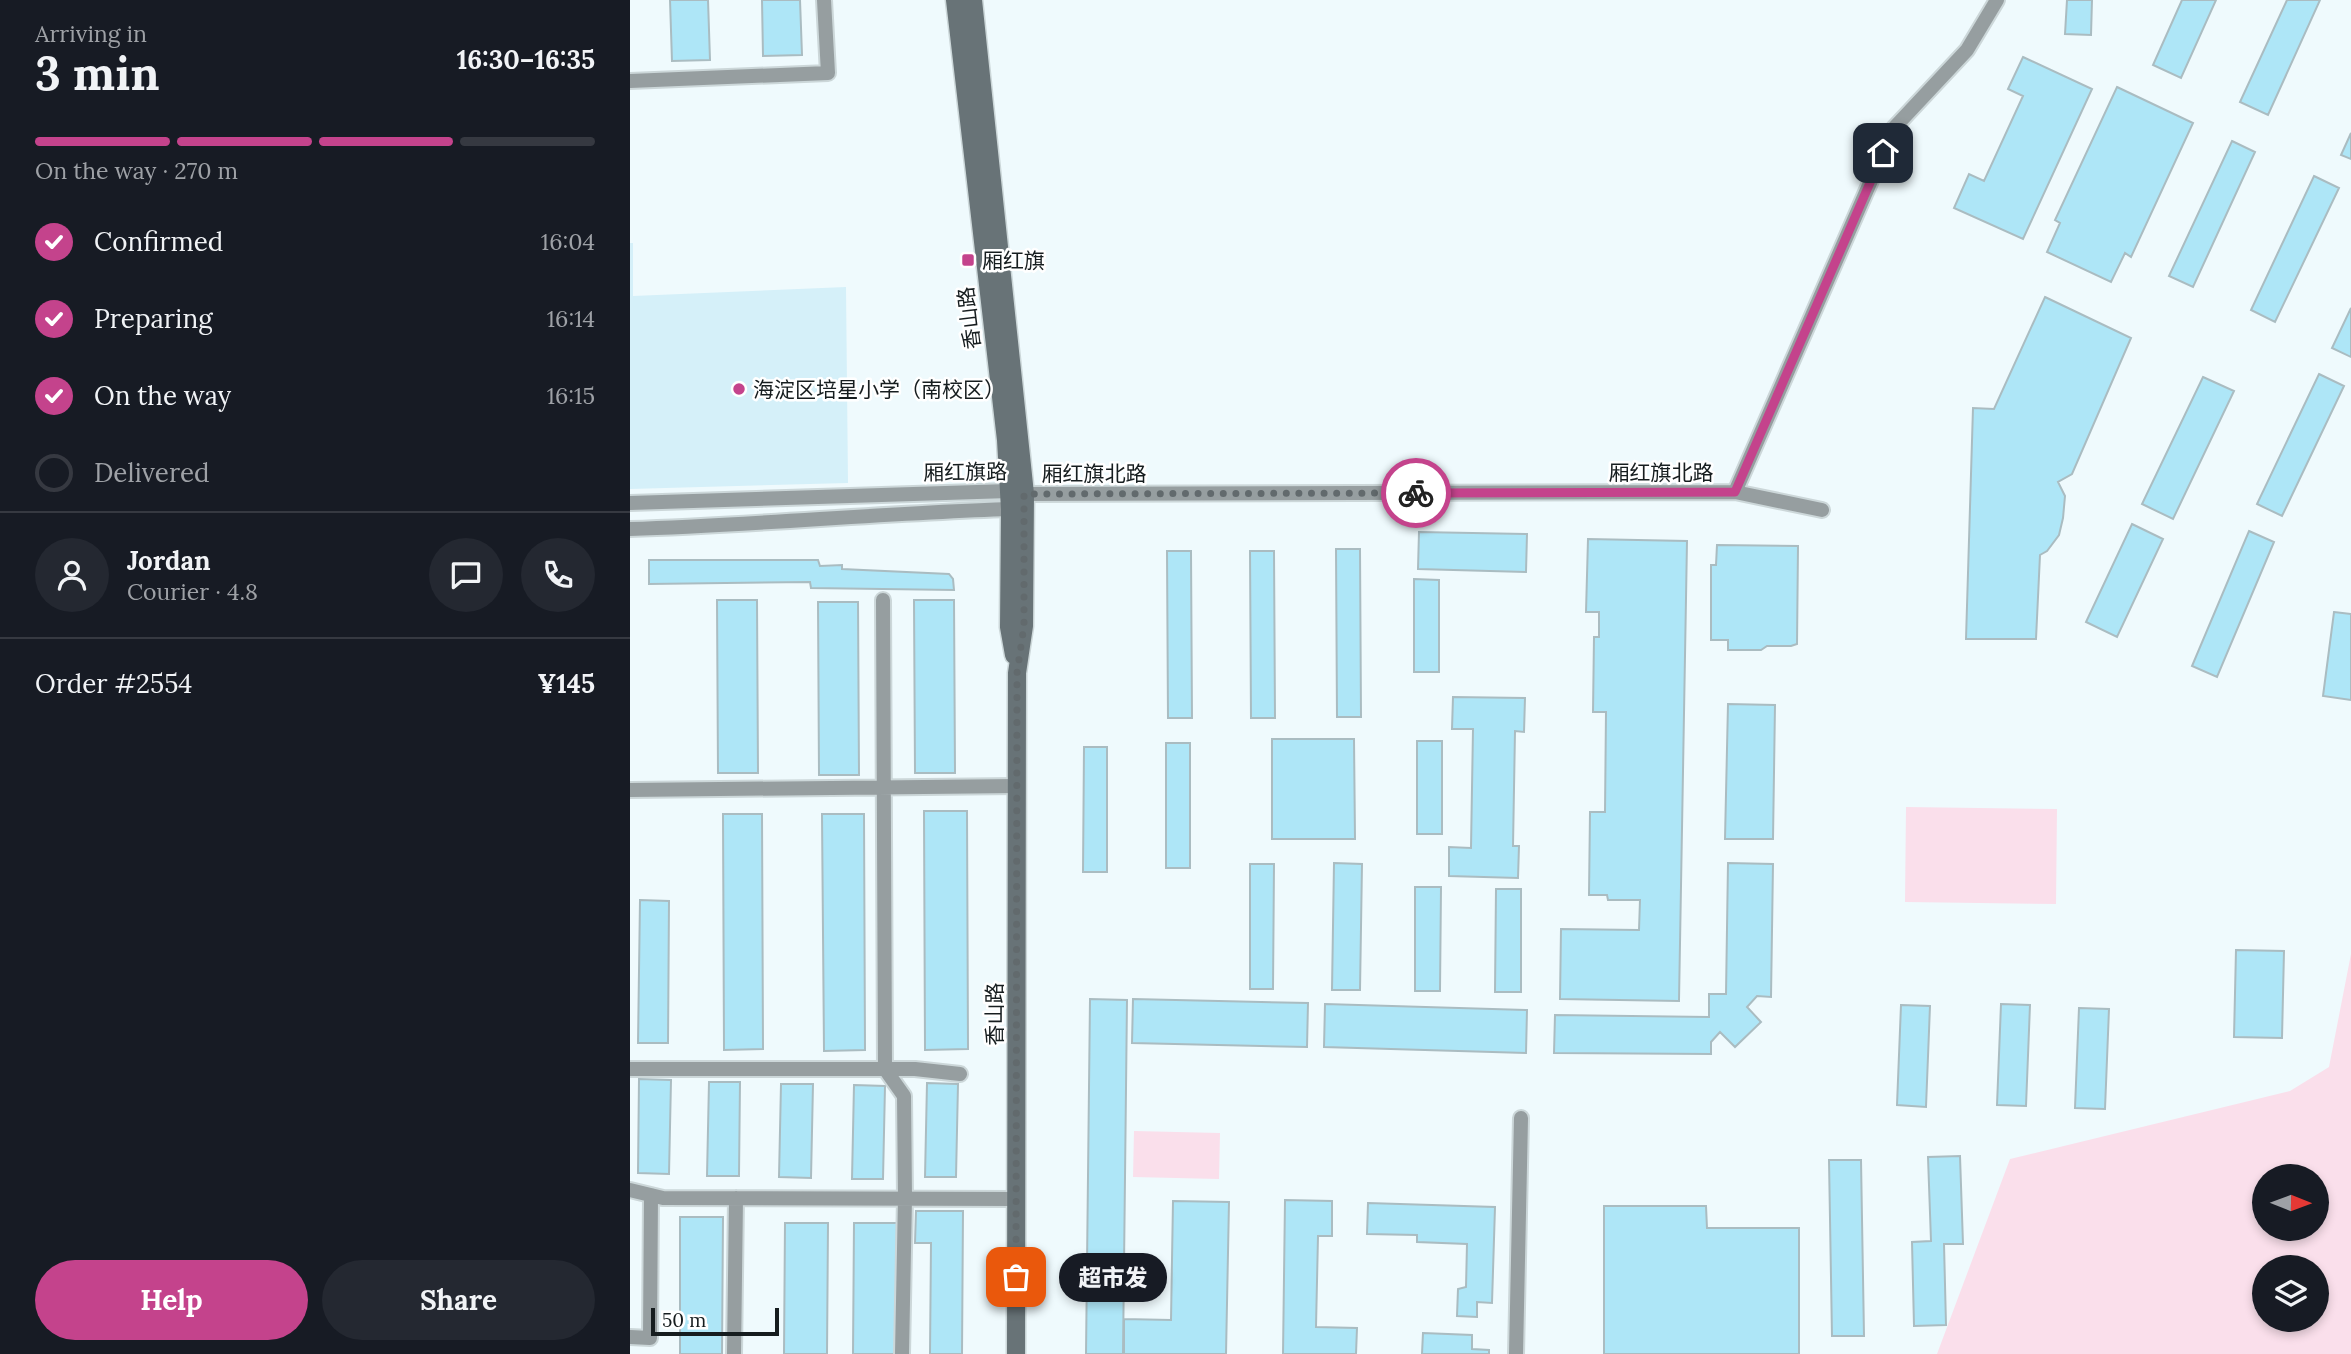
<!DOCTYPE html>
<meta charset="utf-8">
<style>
:root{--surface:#171b24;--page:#242831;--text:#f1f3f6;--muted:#9ea1a6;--line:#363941;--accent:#c4438c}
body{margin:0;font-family:Lora,"Noto Sans SC",serif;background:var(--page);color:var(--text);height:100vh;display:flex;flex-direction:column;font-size:26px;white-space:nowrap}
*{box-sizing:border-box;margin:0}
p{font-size:23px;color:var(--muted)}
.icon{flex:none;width:38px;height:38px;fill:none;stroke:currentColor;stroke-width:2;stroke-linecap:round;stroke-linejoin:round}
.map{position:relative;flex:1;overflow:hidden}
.details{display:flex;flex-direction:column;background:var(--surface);width:630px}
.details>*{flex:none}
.needle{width:46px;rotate:91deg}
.tools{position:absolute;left:1622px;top:1164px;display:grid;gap:14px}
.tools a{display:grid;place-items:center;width:77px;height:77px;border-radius:50%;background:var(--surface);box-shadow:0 4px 10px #0003;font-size:35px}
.scale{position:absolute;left:21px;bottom:18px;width:128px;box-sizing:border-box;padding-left:7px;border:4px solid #161d1f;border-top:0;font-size:19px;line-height:24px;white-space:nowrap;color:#161d1f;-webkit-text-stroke:5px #fff;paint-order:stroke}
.pin{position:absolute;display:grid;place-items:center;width:60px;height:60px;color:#fff;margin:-30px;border-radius:14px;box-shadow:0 4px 10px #0006}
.courier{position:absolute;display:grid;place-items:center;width:70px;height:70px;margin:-35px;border:5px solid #c4438c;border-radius:50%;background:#fff;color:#222;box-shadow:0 2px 9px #0007}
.bubble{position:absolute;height:49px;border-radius:24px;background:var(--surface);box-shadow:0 4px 10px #0003;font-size:23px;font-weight:800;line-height:49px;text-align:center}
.summary em{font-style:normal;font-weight:800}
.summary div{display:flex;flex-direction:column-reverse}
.summary{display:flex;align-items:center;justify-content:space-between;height:119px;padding:0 35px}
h1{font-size:46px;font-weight:800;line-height:52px}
.bar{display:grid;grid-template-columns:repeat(4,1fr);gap:10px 7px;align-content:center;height:84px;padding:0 35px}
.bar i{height:9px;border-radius:5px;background:var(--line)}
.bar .active{background:var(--accent)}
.bar p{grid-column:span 4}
.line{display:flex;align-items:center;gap:18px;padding:0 35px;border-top:2px solid var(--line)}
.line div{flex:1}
.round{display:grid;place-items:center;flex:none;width:74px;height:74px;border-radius:37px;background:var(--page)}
ol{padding:0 35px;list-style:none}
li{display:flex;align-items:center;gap:21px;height:77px}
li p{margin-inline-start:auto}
li .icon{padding:7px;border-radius:50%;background:var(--accent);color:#fff;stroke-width:4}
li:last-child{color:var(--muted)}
li i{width:38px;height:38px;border:4px solid var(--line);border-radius:50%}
.button{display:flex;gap:14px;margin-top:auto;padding:14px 35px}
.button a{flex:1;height:80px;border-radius:42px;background:var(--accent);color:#fff;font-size:28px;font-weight:800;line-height:80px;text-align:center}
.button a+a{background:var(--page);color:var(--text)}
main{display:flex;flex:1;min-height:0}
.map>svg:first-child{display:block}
</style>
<main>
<section class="details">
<div class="summary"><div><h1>3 min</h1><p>Arriving in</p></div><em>16:30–16:35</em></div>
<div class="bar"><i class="active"></i><i class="active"></i><i class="active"></i><i></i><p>On the way · 270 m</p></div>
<ol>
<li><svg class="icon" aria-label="check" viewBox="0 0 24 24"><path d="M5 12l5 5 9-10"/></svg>Confirmed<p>16:04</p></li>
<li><svg class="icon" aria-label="check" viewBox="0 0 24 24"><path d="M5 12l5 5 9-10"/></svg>Preparing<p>16:14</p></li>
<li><svg class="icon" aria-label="check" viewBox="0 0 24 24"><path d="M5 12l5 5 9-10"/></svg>On the way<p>16:15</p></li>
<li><i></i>Delivered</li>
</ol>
<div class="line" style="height:126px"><a class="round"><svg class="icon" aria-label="person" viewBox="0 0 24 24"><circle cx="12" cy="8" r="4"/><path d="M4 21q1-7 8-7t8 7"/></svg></a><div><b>Jordan</b><p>Courier · 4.8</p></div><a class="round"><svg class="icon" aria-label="chat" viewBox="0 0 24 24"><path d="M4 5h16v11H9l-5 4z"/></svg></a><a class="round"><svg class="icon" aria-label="phone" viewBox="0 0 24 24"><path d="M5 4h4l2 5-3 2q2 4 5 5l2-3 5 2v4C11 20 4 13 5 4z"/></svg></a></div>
<div class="line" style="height:91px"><div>Order #2554</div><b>¥145</b></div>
<div class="button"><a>Help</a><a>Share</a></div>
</section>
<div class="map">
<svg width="1721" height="1354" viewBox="0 0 1721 1354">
<rect width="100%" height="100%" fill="#effafd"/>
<path fill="#d5f0f9" d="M0,243H3V296L216,287L218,483L0,489Z"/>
<path fill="#fadfeb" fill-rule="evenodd" d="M1276,807L1427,809L1426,904L1275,902Z
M1721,954V1354H1307L1380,1159L1660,1091L1699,1067ZM1687,1176V1228H1634V1176ZM1687,1267V1320H1634V1267Z
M504,1131L590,1133L589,1179L503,1177Z"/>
<path fill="#aee6f7" stroke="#aabcc1" stroke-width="2" d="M40,0H78L80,60L42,61Z
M132,0H170L172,55L133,56Z
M1437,0H1462L1461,35L1435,34Z
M1552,0H1586L1551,78L1523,65Z
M1657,0H1690L1638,115L1610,102Z
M1393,57L1462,89L1393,239L1324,208L1339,174L1354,181L1393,96L1378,89Z
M1487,87L1563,123L1501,257L1495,253L1481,282L1417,252L1430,223L1425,220Z
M1721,133V159L1711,155Z
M1602,141L1625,152L1563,287L1539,276Z
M1684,176L1709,188L1645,322L1621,310Z
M1415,297L1501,338L1442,474L1428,482L1435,496L1433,518L1429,535L1417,551L1410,555L1406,639H1336L1343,408L1364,409Z
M1721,308V357L1702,348Z
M1689,374L1714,386L1652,516L1627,504Z
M1573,377L1604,391L1543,519L1512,504Z
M1502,524L1533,539L1487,637L1456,622Z
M1619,531L1644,542L1587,677L1562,666Z
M789,532L897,534L896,572L788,569Z
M958,539L1057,541L1049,1001L930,999L931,929L1009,930L1010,900H978L977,895H959L960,812H975L976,712H963L964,637H969V612H956Z
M1087,545L1168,546L1167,644L1161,646H1137L1131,650H1098V640H1081V565H1086Z
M706,549H730L731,717H707Z
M537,551H561L562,718H538Z
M620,551H644L645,718H621Z
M19,560H188L190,566L212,565V569L319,574L323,579L324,590L181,588L180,582L19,584Z
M784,579L809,580V672H784Z
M87,600H127L128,773H88Z
M284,600H324L325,773H285Z
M188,602H228L229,775H189Z
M1704,612L1721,614V700L1693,696Z
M823,697L895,698L894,732L885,731L883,846H889L888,878L819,876V847L841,848L843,729H822Z
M1098,704L1145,705L1143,839H1095Z
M642,739H724L725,839H642Z
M787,741H812V834H787Z
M536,743H560V868H536Z
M454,747H477V872H453Z
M294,811H337L338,1049L295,1050Z
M93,814H132L133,1049L94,1050Z
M192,814H234L235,1050L194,1051Z
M704,863L732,864L730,990H702Z
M1098,863L1143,864L1141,997L1127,996L1117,1007L1131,1022L1105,1047L1090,1032L1081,1042V1054L924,1053L925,1015L1079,1017V994H1096Z
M620,864H644L643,989H620Z
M785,887H811L810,991H785Z
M866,889H891V992H865Z
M10,900L39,901L38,1043H8Z
M1606,950L1654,951L1652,1038L1604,1037Z
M460,999L497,1000L493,1354H456Z
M503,999L678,1003L677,1047L502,1043Z
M695,1004L897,1010L896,1053L694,1047Z
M1371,1004L1400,1005L1396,1106L1367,1105Z
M1271,1005L1300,1006L1296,1107L1267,1105Z
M1449,1008L1479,1009L1475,1109L1445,1108Z
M9,1079L41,1080L39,1174L8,1173Z
M79,1082H110L109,1176H77Z
M297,1083L328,1084L326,1177H295Z
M151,1084H183L181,1178L149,1177Z
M224,1085L255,1086L253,1179H222Z
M1330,1156L1333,1244H1314L1316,1325L1284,1326L1282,1242L1301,1241L1298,1157Z
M1199,1160H1231L1234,1336H1202Z
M655,1200L702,1201V1236H688L686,1327L727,1328L726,1354H653Z
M543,1201L599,1202L596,1354H494V1319L541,1320Z
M738,1203L865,1207L862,1303L847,1302V1317L827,1316L828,1289L836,1287L837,1244L787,1242V1235L737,1234Z
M974,1206H1076L1077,1228H1169V1354H974Z
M286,1211H333L332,1354H300L301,1243H285Z
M50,1217H93L92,1354H50Z
M155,1223H198L197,1354H154Z
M224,1223H267L266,1354H223Z
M793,1333L842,1335V1349L859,1350V1354H792Z"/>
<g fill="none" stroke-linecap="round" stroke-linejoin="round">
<defs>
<path id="street" d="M0,81L198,73L194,0
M1105,492L1192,510
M0,503L379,491L395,494L1105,492L1264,128L1337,50L1367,0
M0,529C127,525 253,513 380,509L386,503
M253,600L255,1069L274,1096L275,1198L272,1354
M0,790L387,786
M0,1069H285L330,1074
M0,1190L33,1198L386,1199
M0,1337L20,1338L21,1195
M104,1354L106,1198
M886,1354L891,1118"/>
<path id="secondary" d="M325,0L376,440L380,509L379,627L384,655
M343,0L395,494L394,626L387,673L386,1354"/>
</defs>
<use href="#street" stroke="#ccd7d9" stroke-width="18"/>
<use href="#secondary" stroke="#ccd7d9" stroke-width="21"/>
<use href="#street" stroke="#969ea0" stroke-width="14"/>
<use href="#secondary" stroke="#687377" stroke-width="18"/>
</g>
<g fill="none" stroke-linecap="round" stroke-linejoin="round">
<path stroke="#626a6d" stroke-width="7" stroke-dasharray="0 12.6" d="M386,1277L387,673L394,626V494L786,493"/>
<path stroke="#c4438c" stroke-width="9" d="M786,493L1105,492L1253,153"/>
</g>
<g fill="#c4438c" stroke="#fff" stroke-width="2.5">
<rect x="331" y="253" width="14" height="14" rx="3.5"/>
<circle cx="109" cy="389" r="7"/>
</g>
<g text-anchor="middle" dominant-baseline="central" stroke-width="5" stroke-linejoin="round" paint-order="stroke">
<g font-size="21" fill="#161d1f" stroke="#fff" text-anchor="start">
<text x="352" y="260">厢红旗</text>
<text x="123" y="389">海淀区培星小学（南校区）</text>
</g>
<g font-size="21" fill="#161d1f" stroke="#fff">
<text transform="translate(339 318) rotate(-97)">香山路</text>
<text transform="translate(335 472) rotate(-1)">厢红旗路</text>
<text x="1031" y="472">厢红旗北路</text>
<text x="464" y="473">厢红旗北路</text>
<text transform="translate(364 1014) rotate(-90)">香山路</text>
</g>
</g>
</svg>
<div class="tools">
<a><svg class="needle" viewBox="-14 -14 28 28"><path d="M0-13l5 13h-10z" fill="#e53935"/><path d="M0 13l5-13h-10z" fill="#9ea1a6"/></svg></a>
<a><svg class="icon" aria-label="layers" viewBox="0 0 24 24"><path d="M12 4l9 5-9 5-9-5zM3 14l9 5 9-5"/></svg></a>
</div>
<div class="scale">50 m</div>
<div class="pin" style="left:386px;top:1277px;background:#ea580c"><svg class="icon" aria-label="bag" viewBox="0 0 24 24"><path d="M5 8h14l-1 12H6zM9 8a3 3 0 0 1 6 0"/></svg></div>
<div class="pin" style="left:1253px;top:153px;background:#1f2937"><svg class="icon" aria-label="home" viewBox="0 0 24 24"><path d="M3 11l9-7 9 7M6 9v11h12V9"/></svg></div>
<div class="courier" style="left:786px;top:493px"><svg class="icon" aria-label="bike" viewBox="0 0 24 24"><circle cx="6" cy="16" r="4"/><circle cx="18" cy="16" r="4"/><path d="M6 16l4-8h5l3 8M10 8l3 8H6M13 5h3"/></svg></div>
<div class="bubble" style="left:429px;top:1253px;width:108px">超市发</div>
</div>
</main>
